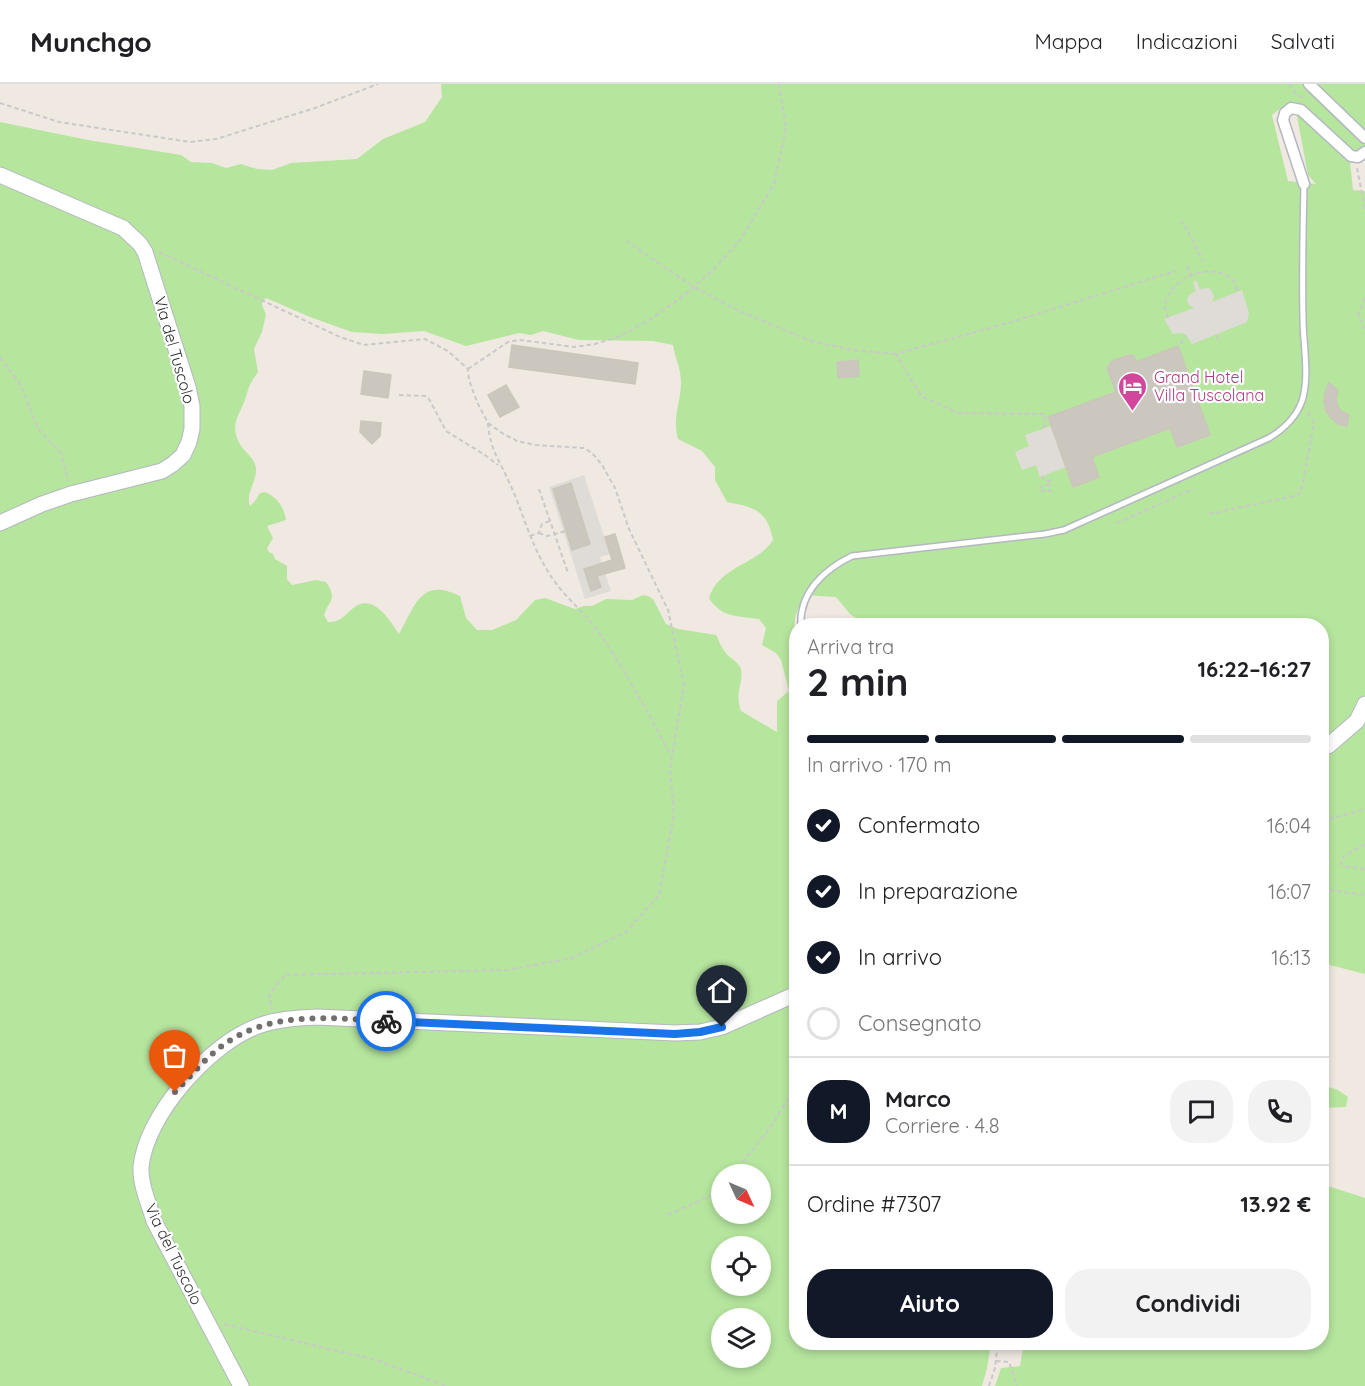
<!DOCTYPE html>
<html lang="it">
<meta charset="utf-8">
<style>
:root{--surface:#fff;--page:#f2f2f2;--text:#202124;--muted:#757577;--line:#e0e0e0;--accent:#111827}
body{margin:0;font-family:Quicksand,sans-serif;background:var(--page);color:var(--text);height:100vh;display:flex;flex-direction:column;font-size:22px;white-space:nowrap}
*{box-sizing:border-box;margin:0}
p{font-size:20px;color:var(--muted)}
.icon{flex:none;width:33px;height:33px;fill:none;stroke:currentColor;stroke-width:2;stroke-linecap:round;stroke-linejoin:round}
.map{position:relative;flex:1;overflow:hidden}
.details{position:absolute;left:789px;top:534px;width:540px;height:732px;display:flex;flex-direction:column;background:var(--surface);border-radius:24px;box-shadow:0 3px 9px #0003}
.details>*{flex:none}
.needle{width:39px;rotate:134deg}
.buttons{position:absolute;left:711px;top:1080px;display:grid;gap:12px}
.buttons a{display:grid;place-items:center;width:60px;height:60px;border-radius:50%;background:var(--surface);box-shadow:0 3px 9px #0003;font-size:30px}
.pin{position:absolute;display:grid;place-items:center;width:51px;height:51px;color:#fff;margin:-62px -26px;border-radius:50% 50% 50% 0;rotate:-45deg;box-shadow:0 0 6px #0007}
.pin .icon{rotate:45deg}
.courier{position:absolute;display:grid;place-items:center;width:60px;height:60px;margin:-30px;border:4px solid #1a73e8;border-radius:50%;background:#fff;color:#222;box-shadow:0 2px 8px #0007}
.headline em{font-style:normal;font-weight:700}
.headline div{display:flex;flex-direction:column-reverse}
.headline{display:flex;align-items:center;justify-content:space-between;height:102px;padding:0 18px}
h1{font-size:39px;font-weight:700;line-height:45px}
.bar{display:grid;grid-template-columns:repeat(4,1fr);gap:9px 6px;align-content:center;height:72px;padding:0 18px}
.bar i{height:8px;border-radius:4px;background:var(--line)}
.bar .current{background:var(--accent)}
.bar p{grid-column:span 4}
.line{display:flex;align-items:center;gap:15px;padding:0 18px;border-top:2px solid var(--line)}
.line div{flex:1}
.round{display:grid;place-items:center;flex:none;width:63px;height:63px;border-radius:24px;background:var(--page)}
ol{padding:0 18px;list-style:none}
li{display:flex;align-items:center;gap:18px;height:66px}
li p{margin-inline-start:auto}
li .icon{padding:6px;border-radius:50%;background:var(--accent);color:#fff;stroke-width:4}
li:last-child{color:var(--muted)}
li i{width:33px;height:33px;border:3px solid var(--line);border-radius:50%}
.action{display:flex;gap:12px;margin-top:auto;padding:12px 18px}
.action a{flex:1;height:69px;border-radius:24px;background:var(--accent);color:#fff;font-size:24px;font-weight:700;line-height:69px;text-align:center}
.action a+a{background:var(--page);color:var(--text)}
header{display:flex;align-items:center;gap:36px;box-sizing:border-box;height:84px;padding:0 30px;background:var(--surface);border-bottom:2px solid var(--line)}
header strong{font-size:28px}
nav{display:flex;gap:33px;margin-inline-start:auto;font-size:21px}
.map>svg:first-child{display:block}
</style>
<header>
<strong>Munchgo</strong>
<nav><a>Mappa</a><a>Indicazioni</a><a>Salvati</a></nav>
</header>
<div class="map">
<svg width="1365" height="1302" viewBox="0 0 1365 1302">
<rect width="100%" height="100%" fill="#efe9e1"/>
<path fill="#b6e59e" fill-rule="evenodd" d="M441,0H1365V64L1350,78L1353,106L1365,107V890L1322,879V542L875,541L857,535L850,530L836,513L804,511C800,523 791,536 796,548V1258L991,1259L987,1284L982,1302H0V38L88,56L181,71L191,78L212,79L226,84L241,80L257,85L272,86L291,79L357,75L383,55L425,38L442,13ZM1286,20L1296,27L1308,91L1316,100L1288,97L1272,31ZM266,214L310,233L352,248L383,250L424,247L466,262L519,249L531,251L543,247L579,256L653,257L673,261C675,274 681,284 681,298C681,319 672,332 678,355L702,367L715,383V396L727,418C754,423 767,426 773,456C756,482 720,481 709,514C721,534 739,532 759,535L766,544L762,561L776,569L781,576L789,607L777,617V648L741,627C734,607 744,599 741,585C738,577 730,575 725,568C721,563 719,557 716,551L678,545L666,540L653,515L648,512L643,511L632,516L606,515L592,522H584L575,525L545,514L535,516L516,536L492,546H477L466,534L460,512C421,493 416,520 399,550C389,535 372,507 352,525C344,532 339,539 328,538L324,531C329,516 338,515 326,498L316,496L292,501L287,495V482L275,475L273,470L269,468L267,464L273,454L267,442L286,436C284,423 277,413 265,408L260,409L255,417L250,422C245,410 257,397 256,385C256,376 246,369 241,362C228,340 240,332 246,313C250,299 250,300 258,288L254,265L262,248L266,230L263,224L262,218ZM722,1090H760V1130H722ZM722,1162H760V1202H722ZM722,1234H760V1274H722Z
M1322,994L1326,1002L1338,1006L1348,1013L1346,1023L1322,1024Z
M1322,1100L1365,1114V1302H995L1001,1284L1020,1282L1024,1259L1322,1258Z"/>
<path fill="#dfdcd8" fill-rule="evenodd" d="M1196,196L1200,205L1209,204L1212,208L1214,212L1212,218L1242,206L1249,229L1247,238L1192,260L1187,252L1183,249L1173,250L1164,235L1194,224L1189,221L1187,216L1189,211L1196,207L1193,198Z
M1051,342L1066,383L1040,393L1036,381L1022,386L1015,368L1029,362L1025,351Z
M584,391L610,470L600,473L611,507L585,515L549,403ZM572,400L590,459L572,466L553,406Z"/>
<path fill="#cbc7bf" stroke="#cbc5ba" stroke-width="1.5" d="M512,261L638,279L635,300L509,283Z
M1178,262L1210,351L1177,363L1170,344L1092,373L1099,393L1073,403L1048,333L1116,308L1107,284L1112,277L1129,271L1134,272L1136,278Z
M858,276L859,292L838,294L837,278Z
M364,287L391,291L388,314L361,310Z
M1329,299L1338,306L1336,314L1338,323L1341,327L1349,331L1347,342L1338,340L1331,334L1326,327L1324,318L1325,309Z
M506,301L519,323L500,333L488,311Z
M361,337L381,339L380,352L372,360L360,348Z
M571,399L590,460L572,466L553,405Z
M615,450L625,484L597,492L601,503L591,507L584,485L612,476L605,453Z"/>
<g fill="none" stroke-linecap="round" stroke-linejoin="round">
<defs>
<path id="lane" d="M801,542C799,508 825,485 852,472L1045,450L1064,446L1269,354C1284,345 1296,334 1302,317C1310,292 1303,260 1303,234C1302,189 1303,144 1304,100"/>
<path id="street" d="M1309,0L1365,54
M1304,100L1283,36L1285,29L1291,24L1301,26L1351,72L1358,73L1365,68"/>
<path id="secondary" d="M0,91L123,144L140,160L145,168L188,303L192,322V345L189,358L183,371L173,380L162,387L71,410L42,420L0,439
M1322,664L1328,662L1357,637L1365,620
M241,1302L154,1137C149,1120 140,1100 141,1083C146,1031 209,960 258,942C277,935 297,934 317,933L675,949L700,948L722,943L796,910"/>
</defs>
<use href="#lane" stroke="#b4b7c1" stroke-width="8"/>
<use href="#street" stroke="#b4b7c1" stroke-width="13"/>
<use href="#secondary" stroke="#b4b7c1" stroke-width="17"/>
<path stroke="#c9c9c9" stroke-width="2" stroke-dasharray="4.5 3" stroke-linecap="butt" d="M1289,0L1296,10L1303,14
M0,19L59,38L190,58L216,55L315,24L378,0
M1357,84L1365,125
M1180,140L1183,138L1203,177
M626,157L694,203L737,226L782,245L811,257L853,266L896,270
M159,168L340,253L364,261L425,255L448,267L468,285L469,296L477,318L488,339L502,349L517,357L535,361L584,364L592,369L602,381L615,404L629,445L668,526L684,601L670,685L674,730L659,811L626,848L572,874L506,886L285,891L269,910L272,925
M1187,182L1191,192
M1365,214L1358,232L1365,245
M1168,234C1167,230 1164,225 1165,220C1170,194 1211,177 1232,195C1235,198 1236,204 1238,208
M1217,251L1219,259
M1181,260L1185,251
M0,273L22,303L38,345L61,369L68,397
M468,285L508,258L520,256L574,263L595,260L618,253L651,235L683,212L713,186L740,156L774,100L786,44L779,0
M399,311L425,312L429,315L446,347L485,371L498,381
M488,339C490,366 499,375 509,398C525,432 531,465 555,498C569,517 589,533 602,553C628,591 649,631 671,672
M1044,344L1045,330L958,329L921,312L896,270L1011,238L1176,187
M1042,392L1045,397H1050L1051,400L1040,403V407L1050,406L1052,411
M539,405L568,489
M1209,430L1298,411L1302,403L1314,339L1307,327
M1117,439L1193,405
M539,449L547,452L566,447
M530,452L539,449L542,440L550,437
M1322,737L1365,725
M1365,760L1344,772L1341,779L1343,782L1365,785
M1322,805L1365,811
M733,1090L769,1045L796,1003
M668,1131L714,1110L722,1102
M224,1240L376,1276L447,1302
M996,1277L1009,1278L1017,1302
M989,1302L995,1284L998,1258"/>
<use href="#lane" stroke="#fff" stroke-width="5"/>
<use href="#street" stroke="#fff" stroke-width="10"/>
<use href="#secondary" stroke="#fff" stroke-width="15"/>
</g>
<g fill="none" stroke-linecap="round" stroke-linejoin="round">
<path stroke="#726f6d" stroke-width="6" stroke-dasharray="0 10.8" d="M175,1008C189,994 202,978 218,965C266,926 328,934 386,937"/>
<path stroke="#1a73e8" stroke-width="8" d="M386,937L675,950L700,948L722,943"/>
</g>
<defs>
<symbol id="hotel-pin" viewBox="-11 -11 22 30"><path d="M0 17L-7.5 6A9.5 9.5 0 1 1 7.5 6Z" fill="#d1479c" stroke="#fff"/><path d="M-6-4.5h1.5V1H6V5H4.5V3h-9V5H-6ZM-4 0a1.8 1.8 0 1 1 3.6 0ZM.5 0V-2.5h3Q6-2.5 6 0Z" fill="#fff"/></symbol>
</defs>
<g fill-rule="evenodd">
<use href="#hotel-pin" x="1116" y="286" width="33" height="45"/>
</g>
<g text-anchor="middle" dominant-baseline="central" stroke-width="4.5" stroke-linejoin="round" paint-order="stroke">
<g font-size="16" fill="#2e2e2e" stroke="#fff">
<text transform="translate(175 266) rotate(74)">Via del Tuscolo</text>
<text transform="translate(174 1170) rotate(64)">Via del Tuscolo</text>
</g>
<g font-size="16" fill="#b23c85" stroke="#fff" text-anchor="start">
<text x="1154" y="293">Grand Hotel<tspan x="1154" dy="18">Villa Tuscolana</tspan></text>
</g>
</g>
</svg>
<div class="buttons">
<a><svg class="needle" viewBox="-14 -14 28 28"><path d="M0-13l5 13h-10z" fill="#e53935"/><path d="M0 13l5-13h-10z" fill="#757577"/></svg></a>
<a><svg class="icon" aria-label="locate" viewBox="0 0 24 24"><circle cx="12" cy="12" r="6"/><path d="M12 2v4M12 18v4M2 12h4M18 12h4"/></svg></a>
<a><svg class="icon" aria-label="layers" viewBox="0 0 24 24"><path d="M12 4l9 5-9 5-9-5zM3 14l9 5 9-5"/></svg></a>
</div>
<div class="pin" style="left:175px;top:1008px;background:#ea580c"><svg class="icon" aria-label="bag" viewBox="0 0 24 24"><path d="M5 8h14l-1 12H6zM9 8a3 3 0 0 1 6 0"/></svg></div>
<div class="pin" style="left:722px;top:943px;background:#1f2937"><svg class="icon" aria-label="home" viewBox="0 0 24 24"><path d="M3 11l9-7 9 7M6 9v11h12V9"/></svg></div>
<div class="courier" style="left:386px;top:937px"><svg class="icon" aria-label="bike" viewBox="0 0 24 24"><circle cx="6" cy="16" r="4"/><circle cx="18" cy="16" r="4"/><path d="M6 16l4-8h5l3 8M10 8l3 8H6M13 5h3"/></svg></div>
<section class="details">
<div class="headline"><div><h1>2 min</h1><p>Arriva tra</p></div><em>16:22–16:27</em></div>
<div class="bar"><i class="current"></i><i class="current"></i><i class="current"></i><i></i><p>In arrivo · 170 m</p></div>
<ol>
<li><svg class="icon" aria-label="check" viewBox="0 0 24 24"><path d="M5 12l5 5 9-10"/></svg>Confermato<p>16:04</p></li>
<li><svg class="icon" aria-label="check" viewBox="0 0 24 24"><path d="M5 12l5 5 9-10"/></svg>In preparazione<p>16:07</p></li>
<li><svg class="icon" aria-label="check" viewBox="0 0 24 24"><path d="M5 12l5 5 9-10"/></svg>In arrivo<p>16:13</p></li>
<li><i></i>Consegnato</li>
</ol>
<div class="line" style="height:108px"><b class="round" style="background:var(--accent);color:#fff">M</b><div><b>Marco</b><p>Corriere · 4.8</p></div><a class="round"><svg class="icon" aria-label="chat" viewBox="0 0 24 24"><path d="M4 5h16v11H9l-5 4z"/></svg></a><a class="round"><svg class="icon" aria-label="phone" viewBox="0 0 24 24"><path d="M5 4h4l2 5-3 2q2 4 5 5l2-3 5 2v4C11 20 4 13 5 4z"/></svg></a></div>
<div class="line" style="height:78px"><div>Ordine #7307</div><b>13.92 €</b></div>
<div class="action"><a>Aiuto</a><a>Condividi</a></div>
</section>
</div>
